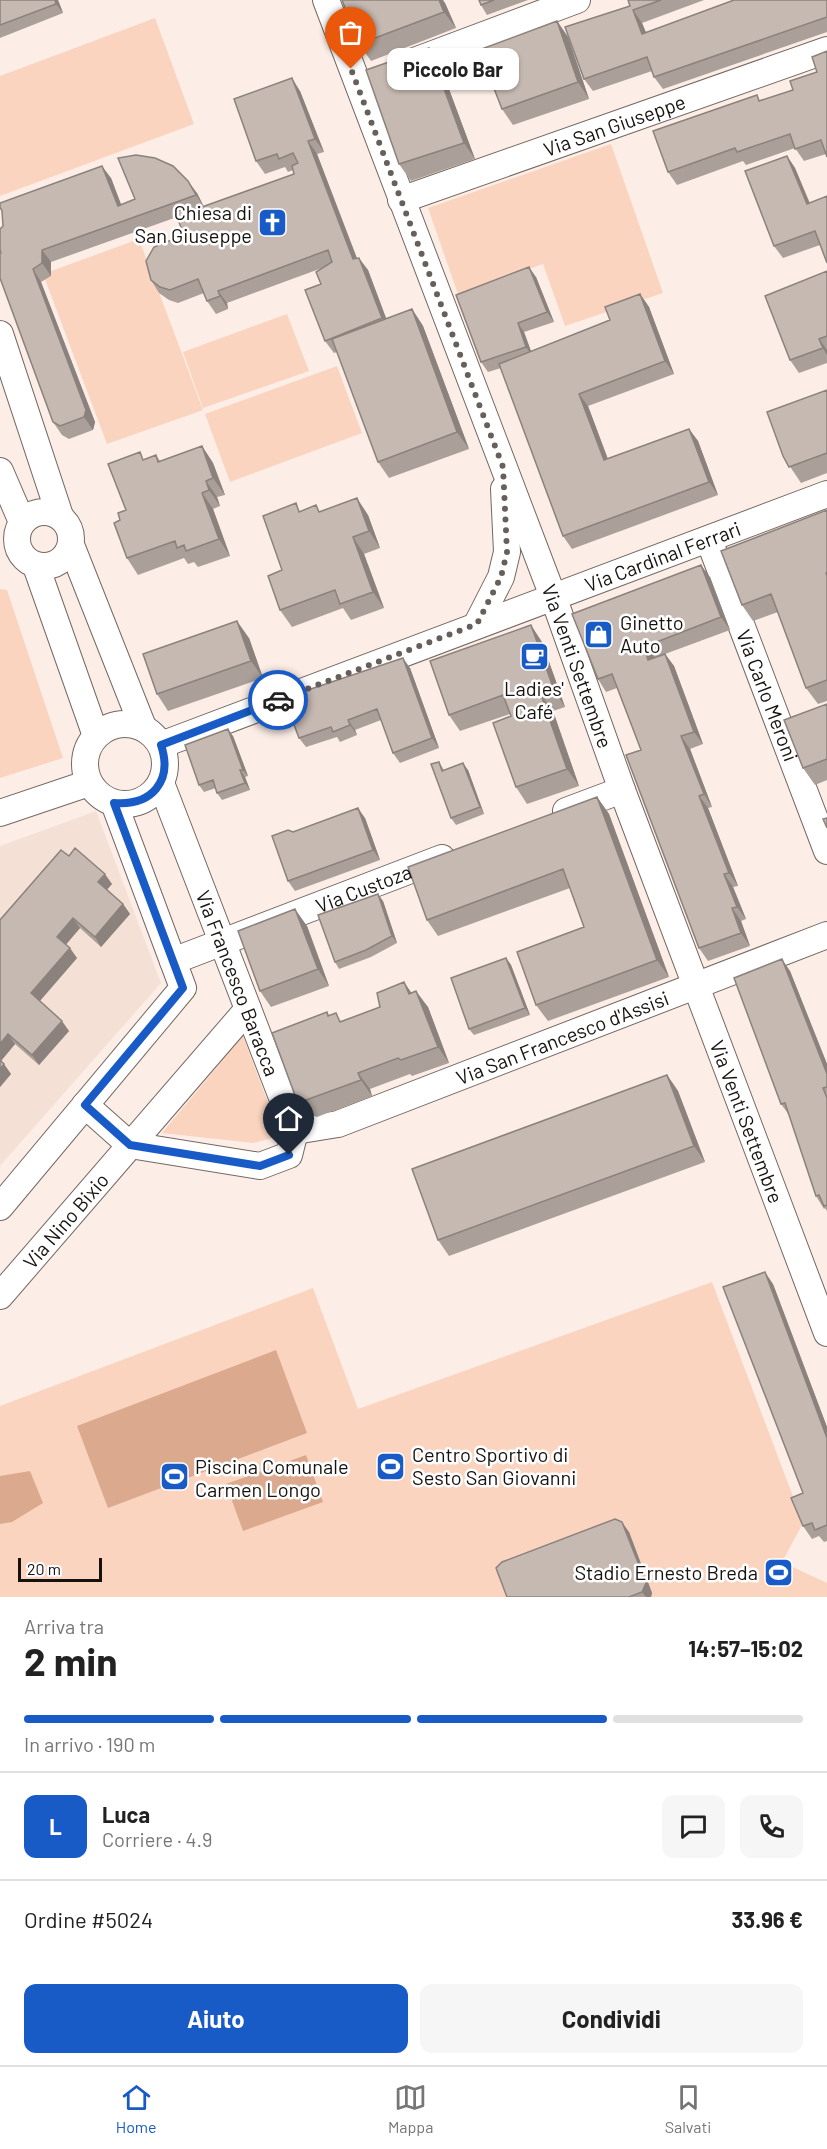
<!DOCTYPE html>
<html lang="it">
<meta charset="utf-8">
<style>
:root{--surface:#fff;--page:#f6f6f6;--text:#222;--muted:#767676;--line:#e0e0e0;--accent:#195bc6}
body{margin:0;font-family:Barlow,sans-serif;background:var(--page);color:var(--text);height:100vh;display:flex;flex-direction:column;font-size:22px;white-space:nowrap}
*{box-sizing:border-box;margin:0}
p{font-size:20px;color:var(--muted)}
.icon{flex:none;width:33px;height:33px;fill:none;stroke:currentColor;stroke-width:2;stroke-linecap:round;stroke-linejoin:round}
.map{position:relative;height:1597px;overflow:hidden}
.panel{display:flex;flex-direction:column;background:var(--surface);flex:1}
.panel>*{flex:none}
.scale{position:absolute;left:18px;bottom:15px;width:84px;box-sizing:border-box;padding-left:6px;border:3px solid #16120f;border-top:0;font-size:16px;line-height:21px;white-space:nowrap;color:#16120f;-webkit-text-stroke:4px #fff;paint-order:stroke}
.pin{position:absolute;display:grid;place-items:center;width:51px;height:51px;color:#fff;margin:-62px -26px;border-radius:50% 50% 50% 0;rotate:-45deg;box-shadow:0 0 6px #0007}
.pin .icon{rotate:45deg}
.courier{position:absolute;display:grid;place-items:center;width:60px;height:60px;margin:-30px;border:4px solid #195bc6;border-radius:50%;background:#fff;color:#222;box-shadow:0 2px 8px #0007}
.bubble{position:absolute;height:42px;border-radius:12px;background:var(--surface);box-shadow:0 2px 4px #0004;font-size:20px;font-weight:700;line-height:42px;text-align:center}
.headline em{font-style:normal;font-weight:700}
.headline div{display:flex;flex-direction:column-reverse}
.headline{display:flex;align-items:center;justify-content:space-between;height:102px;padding:0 24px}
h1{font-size:39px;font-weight:700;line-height:45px}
.bar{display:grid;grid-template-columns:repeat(4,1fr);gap:9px 6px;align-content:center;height:72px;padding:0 24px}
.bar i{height:8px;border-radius:4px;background:var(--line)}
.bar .on{background:var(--accent)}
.bar p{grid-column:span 4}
.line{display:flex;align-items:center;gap:15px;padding:0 24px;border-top:2px solid var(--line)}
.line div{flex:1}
.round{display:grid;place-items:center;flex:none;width:63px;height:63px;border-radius:12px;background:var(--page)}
.button{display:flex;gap:12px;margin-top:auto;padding:12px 24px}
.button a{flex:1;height:69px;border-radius:12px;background:var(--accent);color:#fff;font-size:24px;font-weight:700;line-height:69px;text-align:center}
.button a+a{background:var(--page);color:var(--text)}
.tabs{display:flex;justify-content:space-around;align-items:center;height:84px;border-top:2px solid var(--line);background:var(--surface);font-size:16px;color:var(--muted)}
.tabs a{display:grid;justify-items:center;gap:3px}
.tabs .on{color:var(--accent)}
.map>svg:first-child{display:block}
</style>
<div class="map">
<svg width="827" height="1597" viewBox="0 0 827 1597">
<rect width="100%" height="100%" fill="#fceee7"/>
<path fill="#f5e0d5" d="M96,811L161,983L0,1166V846Z"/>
<path fill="#fad4bf" d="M155,18L194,124L0,196V76Z
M611,144L663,293L565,326L543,264L458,294L428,208Z
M139,239L203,410L107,444L43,274Z
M287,314L309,371L203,408L183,352Z
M337,366L362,433L230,482L205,414Z
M0,589L7,590L63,758L0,778Z
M243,1036L277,1127L272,1138L253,1143L162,1133Z
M712,1282L803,1523L782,1562L827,1583V1597H0V1406L313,1288L358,1409Z"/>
<path fill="#dba98e" d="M276,1350L307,1433L108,1508L77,1426Z
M306,1455L323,1502L243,1531L226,1484Z
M30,1471L43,1503L12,1522L0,1524V1476Z"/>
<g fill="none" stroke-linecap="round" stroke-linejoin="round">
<defs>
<g id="minor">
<path id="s1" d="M326,0L554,599L622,790L827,1333"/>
<path d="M401,66L577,0"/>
<path id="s2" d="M401,200L827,50"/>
<path d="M0,334L60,516"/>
<path d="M0,471L22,522"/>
<circle cx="44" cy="539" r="27"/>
<path id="s3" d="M709,540L827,851"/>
<path d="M71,545L143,727"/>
<path d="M36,566L96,736"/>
<path d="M477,624L501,577L507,552L504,489"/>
<circle cx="125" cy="764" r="40"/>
<path id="s4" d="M161,745L827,494"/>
<path d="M566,811L622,790"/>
<path d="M0,813L89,783"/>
<path id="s5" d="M173,961L442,858"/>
<path d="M85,1105L130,1145L260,1166L289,1155L295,1131L161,783"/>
<path id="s6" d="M295,1131L338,1124L827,935"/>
<path d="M0,1207L183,988L114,803"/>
<path id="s7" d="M0,1296L248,1009"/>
</g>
</defs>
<use href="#minor" stroke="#746862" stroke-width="28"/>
<use href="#minor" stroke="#fff" stroke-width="26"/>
</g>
<path fill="#aa9f99" d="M0,0H58L63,13L0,38Z
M479,0H528L487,15L481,5Z
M628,0H704L642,23L646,32L827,0V32L663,89L654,77L652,71L593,91L584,79L630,6Z
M445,3L456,28L371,61L359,44Z
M557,21L568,37L589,99L513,125L502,109Z
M429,48L440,65L475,159L411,181L399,164Z
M827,51L826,154L804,161L795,148L746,165L743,161L677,185L668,172L757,95L760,101L793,90L817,72Z
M300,91L324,152L317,154L357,258L368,270L386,319L412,309L423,326L469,449L389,478L378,462L337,352L334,353L325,341L321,284L322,268L227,303L228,309L216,314L207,301L204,293L178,303L169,300L159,293L151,280L184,235L177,217L51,262V276L41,282L95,422L93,430L69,439L62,435L53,422L1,253L3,226L111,178L121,204L197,193L204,207L294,174L293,170L288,172L285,167L265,174L256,161Z
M787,156L795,168L810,203L820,245L783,258L774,246Z
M827,271V363L799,373L790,360Z
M536,277L554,322L524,332L531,351L610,320L640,294L649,307L674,374L588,406L608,459L689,429L698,441L718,495L572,549L563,536L501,368L488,372L481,362Z
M827,390V473L801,483L783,456Z
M202,446L213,463L225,495L217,497L220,506L213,509L230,556L198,567L194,562L188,564L184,558L138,575L127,558L126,510L145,459L156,455L160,461Z
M827,510V701L818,704L806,688L778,612L753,621L742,605Z
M302,511L368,515L380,548L364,554L384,608L351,620L343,608L292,627L280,610L282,570Z
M710,577L730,630L665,654L674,666L703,744L690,749L712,807L708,808L738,886L733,887L746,919L741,921L750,946L708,961L699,948L641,750L617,688L606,692L598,679Z
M249,638L263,678L168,711L157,694Z
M542,642L565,707L553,711L579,786L527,804L516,787L510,714L460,731L449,715Z
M410,668L439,748L400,763L393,753L381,720L355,730L357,735L340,742L337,737L306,747L299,738Z
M827,704V780L815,785L803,768Z
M233,736L248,776L245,777L250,790L222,800L217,793L216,788L204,792L199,785Z
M439,762L444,770H468L484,814L456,825L451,818Z
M597,797L609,814L669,977L548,1021L536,1005L584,927L570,888L438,936L427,920Z
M365,818L380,860L295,891L288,881L293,832Z
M69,856L112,884L107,889L123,904L130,914L101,947L80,928L65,945L77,958L40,1001L69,1031L39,1065L15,1044L1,1061L11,1074L0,1087V920Z
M383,901L397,943L371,957L339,969L335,962Z
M307,926L329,986L271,1007L260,991Z
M506,958L511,965L530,1015L474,1035L469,1029Z
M790,971L827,1064V1211L825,1208L824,1209L816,1196L789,1115L781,1104Z
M411,993L428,1007L449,1063L412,1076L410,1074L370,1089L372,1096L317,1117L307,1114L296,1098L327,1012L329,1015L341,1021L380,1007Z
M667,1075L678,1091L705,1162L449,1256L438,1240Z
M773,1284L827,1427V1541L824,1542L819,1536L812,1539L803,1526V1493Z
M629,1532L652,1593L651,1597H507Z"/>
<path fill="#8b827d" d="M55,0H58L63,13L56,4Z
M439,0H443L445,3L456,28L444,12Z
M633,10L642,23L651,46L642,34Z
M557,21L568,37L589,99L578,82Z
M429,48L440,65L475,159L464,143Z
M292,78L300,91L324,152L315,139Z
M308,141L317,154L362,272L353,259Z
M787,156L795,168L815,217L807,204Z
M102,166L111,178L126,218L118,206Z
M188,181L197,193L204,207L196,195Z
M42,250L51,262V276L42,263Z
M359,258L368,270L391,331L382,318Z
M529,267L536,277L554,322L547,312Z
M33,269L41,282L95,422L93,430L84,417Z
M218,291L227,303L228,309L220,296Z
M640,294L649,307L674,374L665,361Z
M412,309L423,326L469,449L457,432Z
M518,323L524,332L533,357L526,347Z
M819,339L827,350V355L823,348Z
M579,394L588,406L613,473L604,460Z
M689,429L698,441L718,495L709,482Z
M202,446L213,463L225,495L213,478Z
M206,481L217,497L220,506L209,490Z
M202,493L213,509L230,556L219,539Z
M357,498L368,515L380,548L369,531Z
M353,537L364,554L384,608L373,592Z
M701,565L710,577L730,630L721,617Z
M237,621L249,638L263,678L251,661Z
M531,625L542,642L565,707L554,690Z
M646,646L655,658L648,660L645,650Z
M665,654L674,666L703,744L694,732Z
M403,658L410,668L439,748L432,738Z
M541,695L553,711L579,786L567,769Z
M348,720L355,730L357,735L350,725Z
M228,729L233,736L248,776L243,770Z
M681,736L690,749L712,807L704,794Z
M463,763L468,770L484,814L480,807Z
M240,770L245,777L250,790L245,783Z
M699,796L708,808L738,886L729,873Z
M597,797L609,814L669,977L657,960Z
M358,808L365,818L380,860L373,850Z
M105,874L112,884L105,892L98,882Z
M724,874L733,887L746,919L737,907Z
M378,894L383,901L397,943L392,936Z
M123,904L130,914L101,947L95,937Z
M732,908L741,921L750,946L741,933Z
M295,909L307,926L329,986L318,969Z
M73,918L80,928L64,947L57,937Z
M70,948L77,958L38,1003L31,993Z
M506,958L511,965L530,1015L525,1008Z
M782,959L790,971L827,1064V1074Z
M404,982L415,998L409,994Z
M416,991L428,1007L449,1063L438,1047Z
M62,1021L69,1031L39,1065L32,1055Z
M8,1034L15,1044L0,1062V1044Z
M4,1064L11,1074L0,1087V1069Z
M358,1073L370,1089L372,1096L361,1080Z
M667,1075L678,1091L705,1162L694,1146Z
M765,1272L773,1284L827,1427V1438Z
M622,1522L629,1532L652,1593L651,1597H646L642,1592Z"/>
<path fill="#c6b9b2" stroke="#8b827d" stroke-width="1.5" d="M0,0H55L56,4L0,25Z
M342,0H439L444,12L359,44Z
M479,0H494L481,5Z
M628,0H661L633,10L642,34L734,0H827V17L654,77L647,57L584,79L565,27L630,6Z
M557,21L578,82L502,109L479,50Z
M429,48L464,143L399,164L366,70Z
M827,51V157L821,140L795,149L790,134L737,152L735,148L668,172L653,131L757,95L759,101L793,90L790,81L817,72L812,57Z
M292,78L315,139L308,141L353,259L359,258L382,318L325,341L305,290L321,284L316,272L332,262L328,250L218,291L220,296L207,301L198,279L170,290L160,287L151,280L146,261L154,247L184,235L175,212L187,208L188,212L294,174L292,166L298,163L293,153L279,159L277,154L256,161L234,99Z
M136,155L155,158L173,166L188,181L196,195L42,250V263L33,269L86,410L84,417L60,426L53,422L0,278V254L1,253L0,249V229L3,226L2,211L0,207V203L102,166L118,206L135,199L118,158Z
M787,156L807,204L827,196V263L815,231L774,246L745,171Z
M529,267L547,312L518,323L526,347L481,362L456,295Z
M827,271V336L819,339L823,348L790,360L765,296Z
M640,294L665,361L579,394L604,460L689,429L709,482L563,536L499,364L610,320L605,307Z
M412,309L457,432L378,462L332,339Z
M827,390V453L789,467L783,456L767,412Z
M202,446L213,478L206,481L209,490L202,493L219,539L186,551L184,545L177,548L175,541L127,558L114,523L120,520L118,513L126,510L108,464L140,452L143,460L156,455L158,462Z
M357,498L369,531L353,537L373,592L340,604L335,590L280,610L268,576L282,570L263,516L296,503L299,512L316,505L319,512Z
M827,510V572L826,573L827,576V680L806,688L771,594L742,605L721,551Z
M701,565L721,617L646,646L645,650L648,660L665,654L694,732L681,736L704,794L699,796L729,873L724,874L737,907L732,908L741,933L699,948L626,755L641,750L612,674L598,679L572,614Z
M237,621L251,661L157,694L143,654Z
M531,625L554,690L541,695L567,769L516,787L493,723L511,716L503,695L449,715L430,661Z
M403,658L432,738L393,753L377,709L348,720L350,725L333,732L331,727L299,738L284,698Z
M827,704V759L803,768L784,720Z
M228,729L243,770H240L245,783L217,793L213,780L199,785L185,745Z
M439,762L442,771L463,763L480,807L451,818L431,764Z
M597,797L657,960L536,1005L517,952L584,927L563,869L427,920L408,867Z
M358,808L373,850L288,881L272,836L288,830L293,832Z
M827,818V828L823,819Z
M75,848L105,874L98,882L123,904L95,937L73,918L57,937L70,948L31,993L62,1021L32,1055L8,1034L0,1044V920L61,850L69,856Z
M378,894L392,936L366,950L335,962L318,915Z
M295,909L318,969L260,991L238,931Z
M506,958L525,1008L469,1029L451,978Z
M782,959L827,1074V1087L823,1088L827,1098V1205L824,1206L819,1195L816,1196L785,1103L781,1104L734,978Z
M404,982L409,994L416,991L438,1047L401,1060L398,1058L358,1073L361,1080L306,1100L296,1098L272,1033L327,1012L328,1016L336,1013L340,1022L380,1007L377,993Z
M0,1060L4,1064L0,1069Z
M667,1075L694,1146L438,1240L412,1169Z
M765,1272L827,1438V1525L815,1530L812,1523L803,1526L791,1498L803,1493L723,1287Z
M615,1519L622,1522L646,1583L642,1592L629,1597H507L496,1568L502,1562Z"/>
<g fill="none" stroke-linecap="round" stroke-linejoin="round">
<path stroke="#665f5b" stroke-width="6" stroke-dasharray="0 10.8" d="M278,700L477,624L501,577L507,552L503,467L351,69"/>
<path stroke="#195bc6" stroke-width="8" d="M278,700L161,745C173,781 152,806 114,803L183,988L85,1105L130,1145L260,1166L289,1155"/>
</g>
<defs>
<symbol id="church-square" viewBox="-11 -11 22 22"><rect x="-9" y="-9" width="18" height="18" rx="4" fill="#195bc6" stroke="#fff"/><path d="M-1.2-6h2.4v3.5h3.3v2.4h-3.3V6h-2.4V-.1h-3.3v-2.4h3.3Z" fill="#fff"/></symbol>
<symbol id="shop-square" viewBox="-11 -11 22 22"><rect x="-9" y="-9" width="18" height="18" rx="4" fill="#195bc6" stroke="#fff"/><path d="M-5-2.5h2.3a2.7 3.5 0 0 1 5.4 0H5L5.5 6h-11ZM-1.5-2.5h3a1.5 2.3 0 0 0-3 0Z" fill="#fff"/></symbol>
<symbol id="cafe-square" viewBox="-11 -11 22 22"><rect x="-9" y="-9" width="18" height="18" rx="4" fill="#195bc6" stroke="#fff"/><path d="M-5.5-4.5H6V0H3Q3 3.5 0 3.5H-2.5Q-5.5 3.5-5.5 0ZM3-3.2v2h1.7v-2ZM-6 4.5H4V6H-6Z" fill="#fff"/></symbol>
<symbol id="stadium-square" viewBox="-11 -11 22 22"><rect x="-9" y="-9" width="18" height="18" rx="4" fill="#195bc6" stroke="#fff"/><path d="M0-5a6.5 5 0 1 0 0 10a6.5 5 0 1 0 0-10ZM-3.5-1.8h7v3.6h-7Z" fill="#fff"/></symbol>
</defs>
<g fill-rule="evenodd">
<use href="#church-square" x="256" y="206" width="33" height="33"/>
<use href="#shop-square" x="582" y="618" width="33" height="33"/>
<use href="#cafe-square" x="518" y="640" width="33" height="33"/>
<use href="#stadium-square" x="374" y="1450" width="33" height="33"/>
<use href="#stadium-square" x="158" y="1460" width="33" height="33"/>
<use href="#stadium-square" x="762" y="1556" width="33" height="33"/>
</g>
<g text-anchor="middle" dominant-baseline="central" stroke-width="5" stroke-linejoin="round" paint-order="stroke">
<g font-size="20" fill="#16120f" stroke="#fff">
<text stroke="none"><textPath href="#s2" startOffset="226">Via San Giuseppe</textPath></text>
<text stroke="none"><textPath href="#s4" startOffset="536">Via Cardinal Ferrari</textPath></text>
<text stroke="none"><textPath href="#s1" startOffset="712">Via Venti Settembre</textPath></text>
<text stroke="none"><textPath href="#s3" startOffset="166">Via Carlo Meroni</textPath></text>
<text stroke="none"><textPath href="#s5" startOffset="204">Via Custoza</textPath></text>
<text transform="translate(238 983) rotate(69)">Via Francesco Baracca</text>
<text stroke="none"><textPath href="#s6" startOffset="284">Via San Francesco d'Assisi</textPath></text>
<text stroke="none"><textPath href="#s1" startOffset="1198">Via Venti Settembre</textPath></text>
<text stroke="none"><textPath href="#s7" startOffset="100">Via Nino Bixio</textPath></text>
</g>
<g font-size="20" fill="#16120f" stroke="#fff" text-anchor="start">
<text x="252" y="212" text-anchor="end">Chiesa di<tspan x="252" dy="23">San Giuseppe</tspan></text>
<text x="620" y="622">Ginetto<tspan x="620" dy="23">Auto</tspan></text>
<text x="534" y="688" text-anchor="middle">Ladies'<tspan x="534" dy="23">Café</tspan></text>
<text x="412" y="1454">Centro Sportivo di<tspan x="412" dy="23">Sesto San Giovanni</tspan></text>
<text x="195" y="1466">Piscina Comunale<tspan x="195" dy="23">Carmen Longo</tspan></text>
<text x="758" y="1572" text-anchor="end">Stadio Ernesto Breda</text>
</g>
</g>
</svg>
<div class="scale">20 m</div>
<div class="pin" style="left:351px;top:69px;background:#ea580c"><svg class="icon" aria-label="bag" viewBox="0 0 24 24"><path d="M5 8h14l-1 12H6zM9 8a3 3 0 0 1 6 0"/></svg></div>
<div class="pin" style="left:289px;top:1155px;background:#1f2937"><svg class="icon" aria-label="home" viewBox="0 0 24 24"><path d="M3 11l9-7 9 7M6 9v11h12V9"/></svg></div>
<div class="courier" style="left:278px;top:700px"><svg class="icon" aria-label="car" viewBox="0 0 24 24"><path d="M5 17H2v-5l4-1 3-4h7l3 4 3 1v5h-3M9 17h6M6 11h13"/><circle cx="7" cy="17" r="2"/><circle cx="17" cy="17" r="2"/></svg></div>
<div class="bubble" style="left:387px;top:48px;width:132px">Piccolo Bar</div>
</div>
<section class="panel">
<div class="headline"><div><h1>2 min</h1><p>Arriva tra</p></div><em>14:57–15:02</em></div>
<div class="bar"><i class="on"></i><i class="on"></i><i class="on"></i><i></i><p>In arrivo · 190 m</p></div>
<div class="line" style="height:108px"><b class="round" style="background:var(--accent);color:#fff">L</b><div><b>Luca</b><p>Corriere · 4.9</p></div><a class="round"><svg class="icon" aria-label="chat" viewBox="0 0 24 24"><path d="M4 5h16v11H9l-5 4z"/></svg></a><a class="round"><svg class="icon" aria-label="phone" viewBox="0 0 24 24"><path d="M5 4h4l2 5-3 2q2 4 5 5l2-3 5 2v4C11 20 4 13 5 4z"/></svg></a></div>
<div class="line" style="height:78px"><div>Ordine #5024</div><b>33.96 €</b></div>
<div class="button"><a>Aiuto</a><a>Condividi</a></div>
</section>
<nav class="tabs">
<a class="on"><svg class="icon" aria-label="home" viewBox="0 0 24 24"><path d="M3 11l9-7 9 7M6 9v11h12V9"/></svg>Home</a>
<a><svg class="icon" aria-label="map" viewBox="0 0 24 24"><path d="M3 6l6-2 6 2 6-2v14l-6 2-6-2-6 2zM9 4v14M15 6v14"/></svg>Mappa</a>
<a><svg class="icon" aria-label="saved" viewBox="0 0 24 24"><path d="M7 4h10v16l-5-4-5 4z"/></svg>Salvati</a>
</nav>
